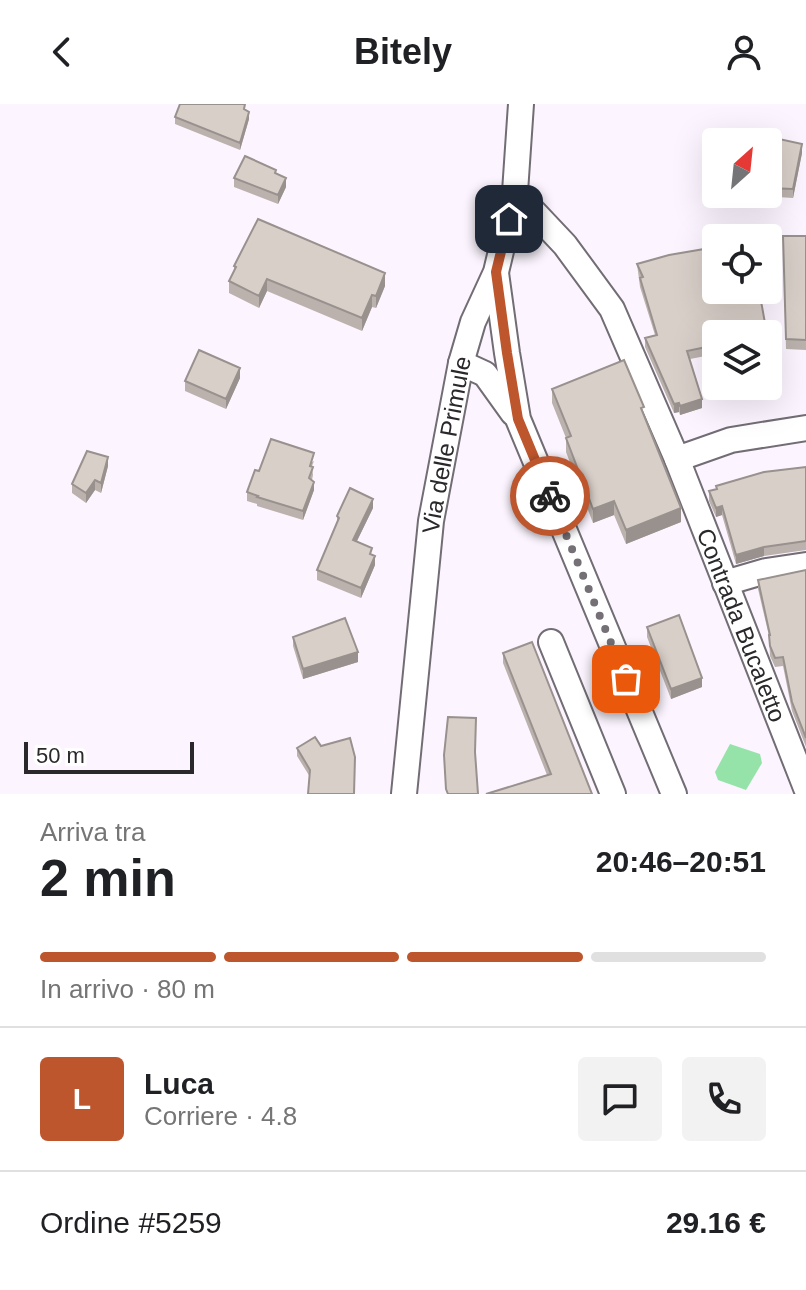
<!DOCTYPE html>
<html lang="it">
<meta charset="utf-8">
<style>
:root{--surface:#fff;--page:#f2f2f2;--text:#202124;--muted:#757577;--line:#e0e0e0;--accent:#bd552d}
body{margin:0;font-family:Arial,sans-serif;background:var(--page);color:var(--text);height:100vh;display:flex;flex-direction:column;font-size:30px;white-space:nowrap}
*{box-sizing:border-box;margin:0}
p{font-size:26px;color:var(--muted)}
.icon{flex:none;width:44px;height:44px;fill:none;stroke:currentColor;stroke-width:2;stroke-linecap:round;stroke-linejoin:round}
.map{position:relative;height:690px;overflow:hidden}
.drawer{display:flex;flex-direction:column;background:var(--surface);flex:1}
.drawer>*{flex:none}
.needle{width:52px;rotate:27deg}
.tools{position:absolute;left:702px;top:24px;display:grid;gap:16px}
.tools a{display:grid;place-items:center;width:80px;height:80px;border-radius:8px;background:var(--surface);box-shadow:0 8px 32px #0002;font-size:40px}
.scale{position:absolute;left:24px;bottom:20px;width:170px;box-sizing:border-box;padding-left:8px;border:4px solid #2b282c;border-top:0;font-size:22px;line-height:28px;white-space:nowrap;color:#2b282c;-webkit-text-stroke:6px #fff;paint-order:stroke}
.pin{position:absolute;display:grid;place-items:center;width:68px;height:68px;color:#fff;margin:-34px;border-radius:16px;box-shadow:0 4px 12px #0006}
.courier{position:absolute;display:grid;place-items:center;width:80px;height:80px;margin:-40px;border:6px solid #bd552d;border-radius:50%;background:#fff;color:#222;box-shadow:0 2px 10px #0007}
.overview em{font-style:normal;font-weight:700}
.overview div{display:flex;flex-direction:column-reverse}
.overview{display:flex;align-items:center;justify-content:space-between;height:136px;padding:0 40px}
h1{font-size:52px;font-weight:700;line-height:60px}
.bar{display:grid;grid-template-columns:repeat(4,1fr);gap:12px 8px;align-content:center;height:96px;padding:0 40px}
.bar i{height:10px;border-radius:6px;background:var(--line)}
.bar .current{background:var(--accent)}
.bar p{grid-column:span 4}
.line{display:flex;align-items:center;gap:20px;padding:0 40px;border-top:2px solid var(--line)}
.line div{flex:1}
.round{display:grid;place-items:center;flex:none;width:84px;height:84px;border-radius:8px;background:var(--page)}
header{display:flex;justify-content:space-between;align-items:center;height:104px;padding:0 40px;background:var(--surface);font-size:36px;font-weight:700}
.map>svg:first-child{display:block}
</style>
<header><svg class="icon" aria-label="back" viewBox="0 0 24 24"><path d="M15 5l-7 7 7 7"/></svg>Bitely<svg class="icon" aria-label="person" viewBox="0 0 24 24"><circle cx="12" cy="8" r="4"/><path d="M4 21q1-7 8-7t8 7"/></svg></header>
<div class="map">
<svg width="806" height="690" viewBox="0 0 806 690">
<rect width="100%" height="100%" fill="#fcf5ff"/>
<path fill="#95e3a9" d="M730,640L760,650L762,659L746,686L718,676L715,668Z"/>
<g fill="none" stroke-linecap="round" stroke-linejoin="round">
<defs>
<g id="minor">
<path id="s1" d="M515,88L565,141L612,205L677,355L806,684"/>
<path d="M496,169L507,249L518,315L674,690"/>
<path d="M461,259L485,270L513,309"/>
<path d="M677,355L731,336L806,324"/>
<path d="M725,479L766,467L806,461"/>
<path d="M551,538L613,690"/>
<path id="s2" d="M404,690L431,417L461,259L473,218L496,168L515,88L521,0"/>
</g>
</defs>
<use href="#minor" stroke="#726c74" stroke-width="28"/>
<use href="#minor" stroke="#fff" stroke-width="24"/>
</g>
<path fill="#bbb2ad" d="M246,6L249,15L240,46L175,20V13Z
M768,38L802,49L793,94L761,92L727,95V90H768Z
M234,74L286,83L278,100L234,83Z
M783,132H806V246L786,245Z
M637,160L716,230V250L690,255L702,304L680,311L679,308L674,309L645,243V234L655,231L640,183Z
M234,162L385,182L376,204L372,203L362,227L267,187L259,204L229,189V177L234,168Z
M768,250L772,287L742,292L740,282H768Z
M240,274L226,305L185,287V277Z
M552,285L644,312L681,418L626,440L614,411L593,419L566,348V334L552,299Z
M314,357L312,362L313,371L312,376L314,386L303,416L257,402V400L247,397V388Z
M108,362L101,389L95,386L86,399L72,389V380Z
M806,363V446L764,452L736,460L722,411L716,413L709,397V387L716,385V382Z
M373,404L357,437L372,451L375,461L361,494L317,476V466L337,420V412Z
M806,466V643L792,607L783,562L775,563L770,552L769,532L758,485V476Z
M647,523L702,583L671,595L647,533Z
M293,533L358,558L303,575L293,542Z
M503,549L592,690L547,671L503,559Z
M315,633L310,673L297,652V644Z"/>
<path fill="#98918d" d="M249,8V15L240,46V39Z
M802,40V49L793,94V85Z
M286,74V83L278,100V91Z
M385,169V182L376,204V192Z
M267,175V187L259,204V192Z
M372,191V203L362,227V214Z
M240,264V274L226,305V295Z
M702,295V304L680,311V302Z
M679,299V308L674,309V300Z
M108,353V362L101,389V379Z
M95,376V386L86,399V389Z
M314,378V386L303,416V407Z
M373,395V404L353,445V436Z
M614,397V411L593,419V405Z
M722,402V411L716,413V404Z
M681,404V418L626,440V426Z
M764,443V452L736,460V451Z
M375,452V461L361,494V484Z
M358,548V558L303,575V565Z
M702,574V583L671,595V585Z"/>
<path fill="#d9cfc9" stroke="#98918d" stroke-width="2" d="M180,0H245L244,5L249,8L240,39L175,13Z
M747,28L802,40L793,85L768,84V38H724V35L748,33Z
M245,52L276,66L275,69L286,74L278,91L234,74Z
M258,115L385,169L376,192L372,191L362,214L267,175L259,192L229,177L236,163L234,162Z
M783,132H806V236L786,235Z
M716,143V186H759L767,230H716V241L687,247L702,295L680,302L679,299L674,300L645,234L657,231L640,174L643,173L637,160L669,151Z
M199,246L240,264L226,295L185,277Z
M768,250L772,278L768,279Z
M624,256L644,303L641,304L681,404L626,426L614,397L593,405L566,334L571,332L552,285Z
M271,335L314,349L310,362L313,363L309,374L314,378L303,407L257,393L258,392L247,388L255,366L259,367Z
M87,347L108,353L101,379L95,376L86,389L72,380Z
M806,363V437L764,443L736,451L722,402L716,404L709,387L717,385L716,382L764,368Z
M350,384L373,395L353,436L372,444L370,450L375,452L361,484L317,466L339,414L337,412Z
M806,466V634L792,598L783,553L775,554L770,542L769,531H770L758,476Z
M679,511L702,574L671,585L647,523Z
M345,514L358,548L303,565L293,533Z
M532,538L592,690H486L551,670L503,549Z
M448,613L476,614L475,648L478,690H448L446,685L444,651Z
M315,633L321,642L350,634L355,653L354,690H308L310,666L297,644Z"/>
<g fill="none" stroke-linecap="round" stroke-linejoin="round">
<path stroke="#747076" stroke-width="8" stroke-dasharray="0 14.4" d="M550,392L626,575"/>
<path stroke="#bd552d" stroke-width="10" d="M509,115L496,168L507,249L518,315L550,392"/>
</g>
<g text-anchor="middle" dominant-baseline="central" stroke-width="8" stroke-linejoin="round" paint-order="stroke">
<g font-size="24" fill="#2b282c" stroke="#fff">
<text stroke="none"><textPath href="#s2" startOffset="352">Via delle Primule</textPath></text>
<text stroke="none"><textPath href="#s1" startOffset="494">Contrada Bucaletto</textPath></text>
</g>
</g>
</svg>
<div class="tools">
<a><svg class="needle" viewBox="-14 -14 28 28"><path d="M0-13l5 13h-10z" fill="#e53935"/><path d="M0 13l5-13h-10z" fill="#757577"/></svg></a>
<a><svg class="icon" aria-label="locate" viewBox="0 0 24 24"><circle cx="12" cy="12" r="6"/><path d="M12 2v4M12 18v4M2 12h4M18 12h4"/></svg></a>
<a><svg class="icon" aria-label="layers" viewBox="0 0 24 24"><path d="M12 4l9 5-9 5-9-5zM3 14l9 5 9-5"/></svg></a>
</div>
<div class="scale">50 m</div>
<div class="pin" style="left:626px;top:575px;background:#ea580c"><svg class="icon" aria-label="bag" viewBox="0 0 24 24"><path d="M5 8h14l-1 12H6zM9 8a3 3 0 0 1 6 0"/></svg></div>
<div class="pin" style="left:509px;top:115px;background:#1f2937"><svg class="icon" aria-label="home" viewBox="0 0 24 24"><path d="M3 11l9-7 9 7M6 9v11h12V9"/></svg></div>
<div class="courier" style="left:550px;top:392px"><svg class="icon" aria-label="bike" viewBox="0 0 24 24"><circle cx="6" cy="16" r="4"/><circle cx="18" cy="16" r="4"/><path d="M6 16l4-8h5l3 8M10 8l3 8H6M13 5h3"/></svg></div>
</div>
<section class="drawer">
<div class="overview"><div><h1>2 min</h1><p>Arriva tra</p></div><em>20:46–20:51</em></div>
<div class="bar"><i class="current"></i><i class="current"></i><i class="current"></i><i></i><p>In arrivo · 80 m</p></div>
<div class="line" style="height:144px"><b class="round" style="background:var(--accent);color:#fff">L</b><div><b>Luca</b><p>Corriere · 4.8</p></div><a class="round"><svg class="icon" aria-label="chat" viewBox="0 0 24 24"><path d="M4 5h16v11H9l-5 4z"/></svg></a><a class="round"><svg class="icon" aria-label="phone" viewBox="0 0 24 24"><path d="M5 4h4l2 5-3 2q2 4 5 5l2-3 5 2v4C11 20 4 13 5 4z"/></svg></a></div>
<div class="line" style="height:104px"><div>Ordine #5259</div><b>29.16 €</b></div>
</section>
